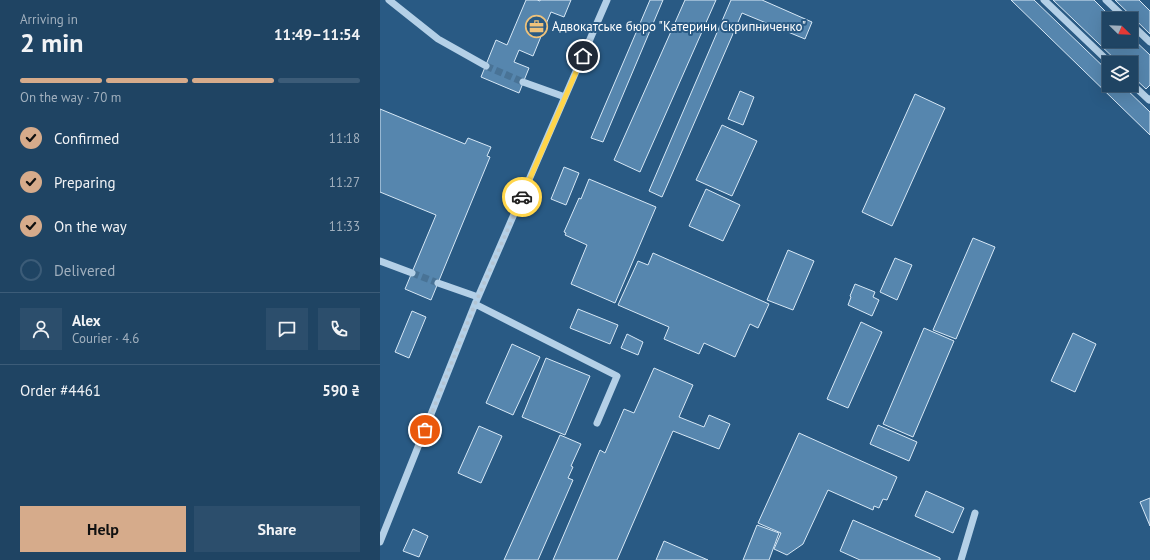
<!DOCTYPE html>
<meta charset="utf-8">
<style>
:root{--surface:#1f4463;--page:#2c4e6c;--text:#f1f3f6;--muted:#a1b0be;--line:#3c5c78;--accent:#d6ab8b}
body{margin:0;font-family:"PT Sans",sans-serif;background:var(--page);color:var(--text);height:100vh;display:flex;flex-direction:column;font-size:15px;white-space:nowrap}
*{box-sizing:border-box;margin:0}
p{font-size:13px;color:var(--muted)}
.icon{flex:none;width:22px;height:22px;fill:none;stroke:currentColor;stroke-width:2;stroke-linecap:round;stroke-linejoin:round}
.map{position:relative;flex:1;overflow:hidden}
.drawer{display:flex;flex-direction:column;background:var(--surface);width:380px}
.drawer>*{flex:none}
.needle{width:26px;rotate:113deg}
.tools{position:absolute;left:722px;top:12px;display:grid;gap:8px}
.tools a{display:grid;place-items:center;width:36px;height:36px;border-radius:0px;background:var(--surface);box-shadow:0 4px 16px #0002,0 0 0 1px var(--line);font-size:20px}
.pin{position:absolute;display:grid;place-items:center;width:34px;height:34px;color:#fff;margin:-17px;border:2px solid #fff;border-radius:50%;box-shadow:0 1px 4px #0007}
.courier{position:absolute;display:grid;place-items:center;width:40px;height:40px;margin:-20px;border:3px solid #ffd54a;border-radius:50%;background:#fff;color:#222;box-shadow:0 1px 5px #0007}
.summary em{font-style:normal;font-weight:700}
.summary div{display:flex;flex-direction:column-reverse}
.summary{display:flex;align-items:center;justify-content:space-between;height:68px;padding:0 20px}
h1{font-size:26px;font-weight:700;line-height:30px}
.bar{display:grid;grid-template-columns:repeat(4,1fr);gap:6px 4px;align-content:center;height:48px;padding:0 20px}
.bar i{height:5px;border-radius:3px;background:var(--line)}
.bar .current{background:var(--accent)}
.bar p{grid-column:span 4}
.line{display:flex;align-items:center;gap:10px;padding:0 20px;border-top:1px solid var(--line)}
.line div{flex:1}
.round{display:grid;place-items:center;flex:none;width:42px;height:42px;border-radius:0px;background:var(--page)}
ol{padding:0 20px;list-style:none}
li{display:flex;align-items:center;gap:12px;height:44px}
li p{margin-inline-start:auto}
li .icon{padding:4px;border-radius:50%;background:var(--accent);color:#111;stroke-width:4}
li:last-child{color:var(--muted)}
li i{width:22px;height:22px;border:2px solid var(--line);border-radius:50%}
.primary-button{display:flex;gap:8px;margin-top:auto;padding:8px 20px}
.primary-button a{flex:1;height:46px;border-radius:0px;background:var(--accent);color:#111;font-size:16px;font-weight:700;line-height:46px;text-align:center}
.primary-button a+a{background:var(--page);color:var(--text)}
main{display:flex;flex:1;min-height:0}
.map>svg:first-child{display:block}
</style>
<main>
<section class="drawer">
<div class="summary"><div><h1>2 min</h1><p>Arriving in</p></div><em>11:49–11:54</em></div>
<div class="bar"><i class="current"></i><i class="current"></i><i class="current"></i><i></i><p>On the way · 70 m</p></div>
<ol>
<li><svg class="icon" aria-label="check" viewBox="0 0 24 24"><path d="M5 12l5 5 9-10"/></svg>Confirmed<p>11:18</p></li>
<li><svg class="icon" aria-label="check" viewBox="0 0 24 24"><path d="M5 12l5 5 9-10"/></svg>Preparing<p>11:27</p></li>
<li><svg class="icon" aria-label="check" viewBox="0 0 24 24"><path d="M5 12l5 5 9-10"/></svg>On the way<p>11:33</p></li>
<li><i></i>Delivered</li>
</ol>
<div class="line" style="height:72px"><a class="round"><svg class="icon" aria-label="person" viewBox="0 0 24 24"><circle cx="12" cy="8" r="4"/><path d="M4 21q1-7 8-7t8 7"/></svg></a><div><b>Alex</b><p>Courier · 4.6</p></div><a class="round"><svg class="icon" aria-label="chat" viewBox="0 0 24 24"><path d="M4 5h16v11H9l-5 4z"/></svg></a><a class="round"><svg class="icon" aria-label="phone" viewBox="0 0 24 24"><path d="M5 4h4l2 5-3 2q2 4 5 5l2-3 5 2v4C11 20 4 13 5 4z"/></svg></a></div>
<div class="line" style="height:52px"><div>Order #4461</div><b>590 ₴</b></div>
<div class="primary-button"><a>Help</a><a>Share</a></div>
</section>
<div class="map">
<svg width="770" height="560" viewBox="0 0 770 560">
<rect width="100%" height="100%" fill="#295a84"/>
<path fill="#5686ae" stroke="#d7e8f6" d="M146,0H157L160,1V0H191L184,17L171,12L153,56L139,50L134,62L149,68L139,93L101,77L116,40L127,45Z
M270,0H283L223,142L211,138Z
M305,0H336L260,172L234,160Z
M351,0H382L432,22L425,39L362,13L282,197L269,191Z
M631,0H654L729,72V85H742L770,112V135Z
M673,0H714L733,19H729V41H751V37L770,55V85L766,89L751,75V63H739Z
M735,0H759L770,11V34Z
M360,91L374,97L363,125L348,119Z
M535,94L565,108L512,226L482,212Z
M0,109L85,144L88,138L111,147L107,156L110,157L51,300L25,289L56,215L0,192Z
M342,125L377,141L352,196L316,180Z
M184,167L199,173L186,205L171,199Z
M209,179L276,207L235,303L191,284L207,245L185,235L186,233L184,232L199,198L201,199Z
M326,189L360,205L343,241L309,226Z
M593,238L615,247L576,339L553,330Z
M408,250L434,261L413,310L387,300Z
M273,253L389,304L378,328L370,324L355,357L324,343L319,354L284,339L289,327L238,305L258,261L268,265Z
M515,258L532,265L517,300L500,292Z
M475,284L495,292L493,297L499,300L492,316L468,305L471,297L470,296Z
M198,309L238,325L230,344L190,328Z
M32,311L46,317L29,358L15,352Z
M481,322L502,332L468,408L447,399Z
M544,328L574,341L533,437L503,424Z
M693,333L716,344L695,392L671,381Z
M247,334L263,342L258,355L241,348Z
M132,344L160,357L133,415L106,403Z
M166,358L210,376L185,435L142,417Z
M274,368L313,385L299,417L324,427L329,415L350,424L339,449L293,431L237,560H173L220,450L225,453L244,409L254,413Z
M498,425L537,442L529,461L490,444Z
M99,426L122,436L101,483L78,473Z
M419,433L517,477L507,500L503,499L499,508L494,506L493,510L448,490L423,544L407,555L394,549L401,533L378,523Z
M180,435L201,444L191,466L193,467L188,478L193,480L158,560H124Z
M546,491L584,508L573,533L535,516Z
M770,498V526L760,502Z
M473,520L560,558V560H480L460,551Z
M377,525L399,533L389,560H363Z
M33,529L48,536L39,557L23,551Z
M284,541L328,560H276Z"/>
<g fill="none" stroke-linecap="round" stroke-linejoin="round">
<path stroke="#497396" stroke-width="7" stroke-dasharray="7 3.5" stroke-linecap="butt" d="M106,66L143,82
M32,273L58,283"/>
<path stroke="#b4d0e7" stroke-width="7" d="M9,0L58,39L106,66
M664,0L730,63
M726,0L746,19
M751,24L770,42
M143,82L185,97
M751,83L769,100L770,99
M0,261L32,273
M58,283L98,297
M95,304L237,376L217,423
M0,542L95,304L227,0
M581,560L595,513"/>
</g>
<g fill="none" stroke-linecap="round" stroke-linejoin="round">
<path stroke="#b4c5d4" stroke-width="4" stroke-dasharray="0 7.2" d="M45,430L95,304L142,197"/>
<path stroke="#ffd54a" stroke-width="5" d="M142,197L203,56"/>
</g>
<defs>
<symbol id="office-ring" viewBox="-11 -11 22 22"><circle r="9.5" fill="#295a84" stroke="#eec27b" stroke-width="1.5"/><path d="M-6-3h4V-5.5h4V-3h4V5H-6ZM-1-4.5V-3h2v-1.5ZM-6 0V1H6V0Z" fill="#eec27b"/></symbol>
</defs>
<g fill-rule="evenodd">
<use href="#office-ring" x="144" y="14" width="25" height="25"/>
</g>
<g text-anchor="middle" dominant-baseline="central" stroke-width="4" stroke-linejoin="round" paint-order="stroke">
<g font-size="13" fill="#fff" stroke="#295a84" text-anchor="start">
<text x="172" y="26">Адвокатське бюро "Катерини Скрипниченко"</text>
</g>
</g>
</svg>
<div class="tools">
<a><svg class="needle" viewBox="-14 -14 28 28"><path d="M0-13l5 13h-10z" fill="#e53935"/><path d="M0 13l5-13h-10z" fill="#a1b0be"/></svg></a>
<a><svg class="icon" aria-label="layers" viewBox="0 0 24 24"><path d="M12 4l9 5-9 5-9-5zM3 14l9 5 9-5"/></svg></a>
</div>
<div class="pin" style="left:45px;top:430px;background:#ea580c"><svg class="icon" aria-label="bag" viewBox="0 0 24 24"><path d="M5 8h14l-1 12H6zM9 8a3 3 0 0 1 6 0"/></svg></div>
<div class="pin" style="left:203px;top:56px;background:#1f2937"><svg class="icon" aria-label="home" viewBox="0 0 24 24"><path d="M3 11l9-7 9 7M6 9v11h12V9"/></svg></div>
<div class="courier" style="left:142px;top:197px"><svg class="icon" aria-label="car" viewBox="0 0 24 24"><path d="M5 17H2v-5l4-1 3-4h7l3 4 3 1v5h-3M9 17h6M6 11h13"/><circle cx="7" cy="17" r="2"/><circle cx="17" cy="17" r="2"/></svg></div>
</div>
</main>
